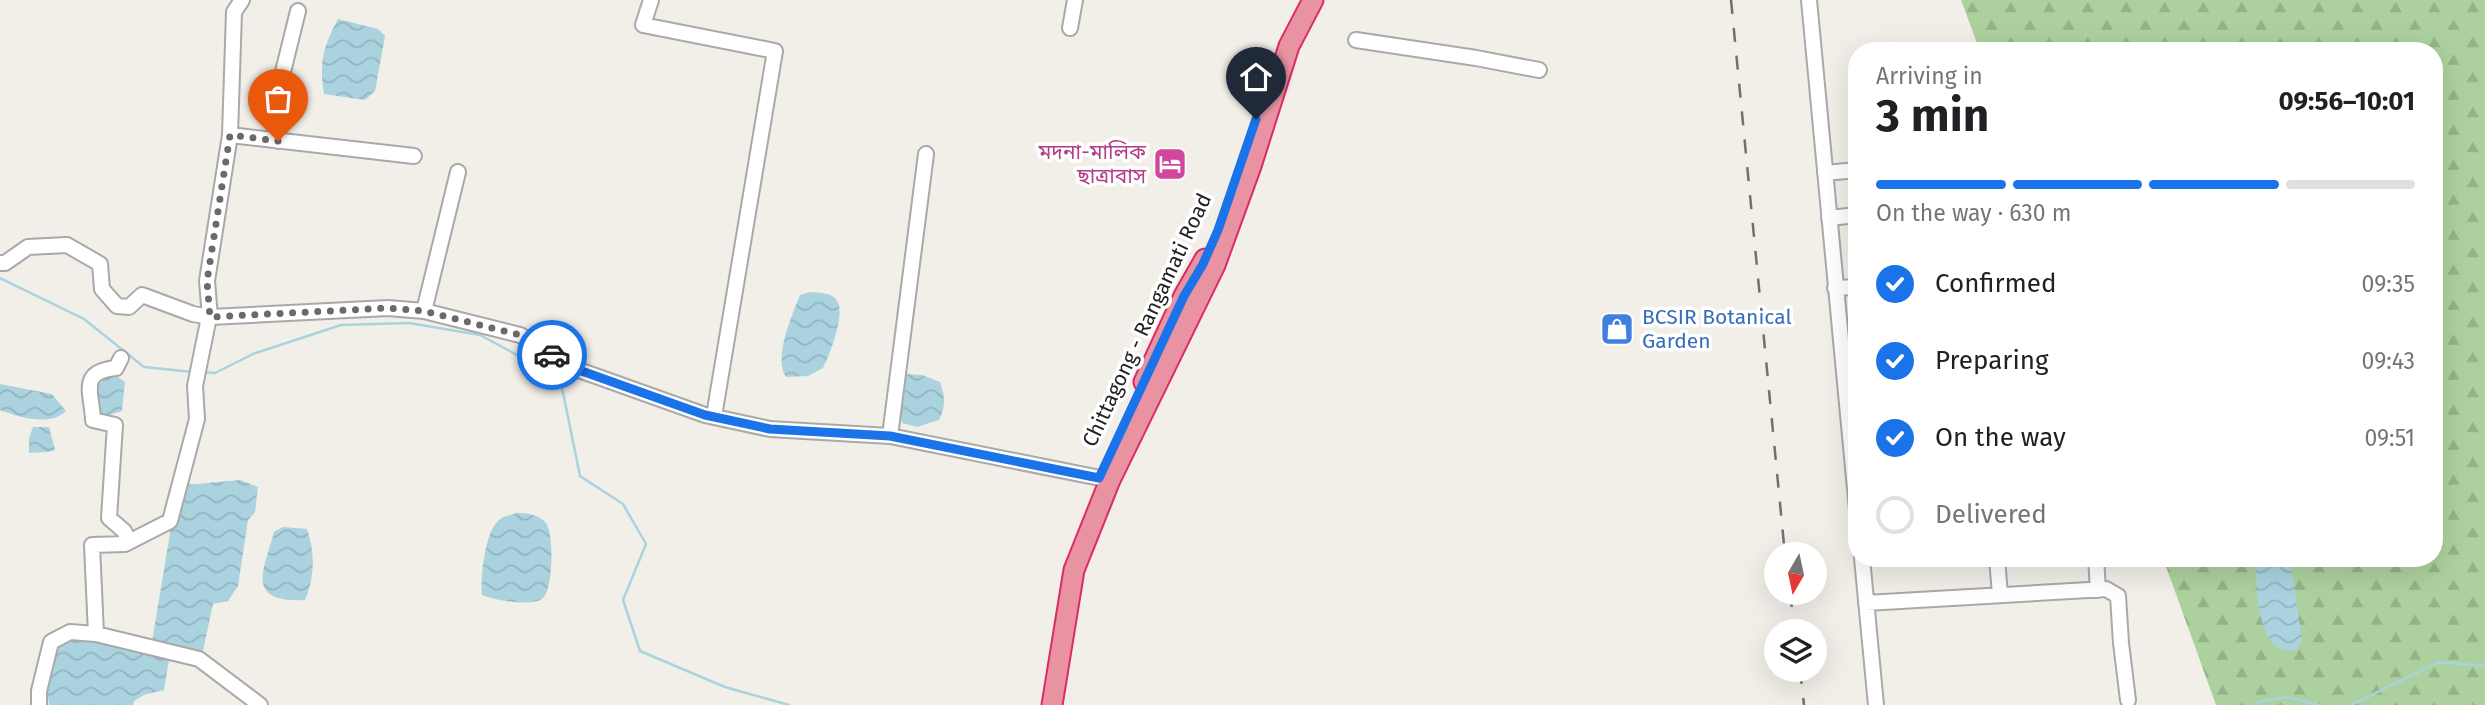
<!DOCTYPE html>
<meta charset="utf-8">
<style>
:root{--surface:#fff;--page:#f2f2f2;--text:#202124;--muted:#757577;--line:#e0e0e0;--accent:#1a73e8}
body{margin:0;font-family:"Fira Sans","Noto Sans Bengali",sans-serif;background:var(--page);color:var(--text);height:100vh;display:flex;flex-direction:column;font-size:26px;white-space:nowrap}
*{box-sizing:border-box;margin:0}
p{font-size:23px;color:var(--muted)}
.icon{flex:none;width:38px;height:38px;fill:none;stroke:currentColor;stroke-width:2;stroke-linecap:round;stroke-linejoin:round}
.map{position:relative;flex:1;overflow:hidden}
.details{position:absolute;left:1848px;top:42px;width:595px;height:525px;display:flex;flex-direction:column;background:var(--surface);border-radius:28px;box-shadow:0 7px 28px #0002}
.details>*{flex:none}
.needle{width:46px;rotate:189deg}
.fabs{position:absolute;left:1764px;top:542px;display:grid;gap:14px}
.fabs a{display:grid;place-items:center;width:63px;height:63px;border-radius:50%;background:var(--surface);box-shadow:0 7px 28px #0002;font-size:35px}
.pin{position:absolute;display:grid;place-items:center;width:60px;height:60px;color:#fff;margin:-72px -30px;border-radius:50% 50% 50% 0;rotate:-45deg;box-shadow:0 0 7px #0007}
.pin .icon{rotate:45deg}
.courier{position:absolute;display:grid;place-items:center;width:70px;height:70px;margin:-35px;border:5px solid #1a73e8;border-radius:50%;background:#fff;color:#222;box-shadow:0 2px 9px #0007}
.summary em{font-style:normal;font-weight:700}
.summary div{display:flex;flex-direction:column-reverse}
.summary{display:flex;align-items:center;justify-content:space-between;height:119px;padding:0 28px}
h1{font-size:46px;font-weight:700;line-height:52px}
.bar{display:grid;grid-template-columns:repeat(4,1fr);gap:10px 7px;align-content:center;height:84px;padding:0 28px}
.bar i{height:9px;border-radius:5px;background:var(--line)}
.bar .on{background:var(--accent)}
.bar p{grid-column:span 4}
ol{padding:0 28px;list-style:none}
li{display:flex;align-items:center;gap:21px;height:77px}
li p{margin-inline-start:auto}
li .icon{padding:7px;border-radius:50%;background:var(--accent);color:#fff;stroke-width:4}
li:last-child{color:var(--muted)}
li i{width:38px;height:38px;border:4px solid var(--line);border-radius:50%}
.map>svg:first-child{display:block}
</style>
<div class="map">
<svg width="2485" height="705" viewBox="0 0 2485 705">
<defs>
<pattern id="forest-firs" width="22" height="20" patternUnits="userSpaceOnUse" patternTransform="scale(1.75)"><rect width="22" height="20" fill="#add19e"/><path d="M5 1l3.5 6h-7zM16 11l3.5 6h-7z" fill="#95b388"/></pattern>
<pattern id="water-waves" width="16" height="10" patternUnits="userSpaceOnUse" patternTransform="scale(1.75)"><rect width="16" height="10" fill="#aad3df"/><path d="M0 5q4-4 8 0t8 0" fill="none" stroke="#92b5bf"/></pattern>
</defs>
<rect width="100%" height="100%" fill="#f2efe9"/>
<path fill="url(#forest-firs)" d="M1961,0H2485V705H2216L2163,558H2434V51H1980Z"/>
<path fill="url(#water-waves)" d="M338,19L378,29L385,36L375,91L365,100L324,94C319,62 323,47 338,19Z
M810,292C819,293 829,292 836,299C847,311 830,354 823,368L808,376L786,377C773,359 792,315 800,295Z
M110,374L118,377L125,382L122,411L108,415L99,412L95,400L98,385Z
M906,374L922,375L940,382C945,396 946,406 939,420L917,427L902,423L899,410L903,378Z
M0,384L52,394L66,411C50,427 19,417 0,410Z
M33,427H49L55,450L49,452L29,453V438Z
M240,480L258,487L255,512L248,520L238,586L228,601L213,604L203,651L194,652L152,642L171,527L185,485Z
M517,513C528,513 538,514 546,523C554,534 553,586 544,597C536,608 493,600 482,595C480,578 485,536 496,523C501,517 510,515 517,513Z
M283,527L307,529C315,552 315,577 305,600C245,603 263,572 274,532Z
M2257,558H2290L2302,639L2298,649C2256,661 2255,584 2257,558Z
M88,639L151,653L169,660L164,690L144,695L134,701L133,705H49C46,685 46,646 71,640C76,639 83,640 88,639Z"/>
<g fill="none" stroke-linecap="round" stroke-linejoin="round">
<path stroke="#aad3df" stroke-width="2.5" d="M0,278L84,319L144,367L193,372
M203,372L215,373L253,354L341,325L409,323L480,335L560,378L580,476L623,504L646,544L623,600L640,651L725,687L789,705
M2256,705L2258,702L2286,697L2319,705
M2351,705L2439,662L2485,666"/>
<defs>
<path id="minor" d="M651,0L643,25L775,51L714,416
M1809,0L1857,510
M1070,28L1075,0
M1356,40L1476,58L1539,70
M230,135L234,12L242,0
M278,141V92L298,11
M458,172L424,311L520,335L576,369L705,415L770,429L890,436L1110,480
M1825,173L1857,170
M1829,218L1857,215
M0,263H5L28,247L67,245L100,264L102,289L117,306L129,307L142,295L193,314L210,317L388,308L424,311
M1835,288L1857,287
M210,317L207,281L230,135L414,156
M121,358L116,368C78,372 92,392 93,420L115,425L109,518L124,531L129,541
M890,436L926,154
M1862,558L1876,705
M1997,558L2000,595
M2096,558L2098,590
M1866,603L2106,589L2118,596L2121,643L2128,700
M96,634L92,545L125,544L170,521L197,419L195,386L209,317
M39,705V691L51,642L70,632L96,634L199,659L260,705"/>
<path id="highway" d="M1144,382L1184,296L1205,259
M1052,705L1074,570L1110,480L1215,265L1251,166L1289,46L1313,0"/>
</defs>
<use href="#minor" stroke="#a9a9a9" stroke-width="18"/>
<use href="#highway" stroke="#dc2a67" stroke-width="23"/>
<use href="#minor" stroke="#fff" stroke-width="14"/>
<use href="#highway" stroke="#e892a2" stroke-width="19"/>
<path stroke="#707070" stroke-width="2.5" stroke-dasharray="14 14" stroke-linecap="butt" d="M1731,0L1785,555
M1790,593L1795,632
M1800,670L1804,705"/>
</g>
<g fill="none" stroke-linecap="round" stroke-linejoin="round">
<path stroke="#6b6a68" stroke-width="7" stroke-dasharray="0 12.6" d="M278,141L230,135L207,281L210,317L388,308L424,311L520,335L552,355"/>
<path stroke="#1a73e8" stroke-width="9" d="M552,355L576,369L705,415L770,429L890,436L1099,478L1184,296L1203,264L1218,230L1256,119"/>
</g>
<defs>
<symbol id="hotel-square" viewBox="-11 -11 22 22"><rect x="-9" y="-9" width="18" height="18" rx="4" fill="#d1479c" stroke="#fff"/><path d="M-6-4.5h1.5V1H6V5H4.5V3h-9V5H-6ZM-4 0a1.8 1.8 0 1 1 3.6 0ZM.5 0V-2.5h3Q6-2.5 6 0Z" fill="#fff"/></symbol>
<symbol id="shop-square" viewBox="-11 -11 22 22"><rect x="-9" y="-9" width="18" height="18" rx="4" fill="#3f7fe0" stroke="#fff"/><path d="M-5-2.5h2.3a2.7 3.5 0 0 1 5.4 0H5L5.5 6h-11ZM-1.5-2.5h3a1.5 2.3 0 0 0-3 0Z" fill="#fff"/></symbol>
</defs>
<g fill-rule="evenodd">
<use href="#hotel-square" x="1151" y="145" width="38" height="38"/>
<use href="#shop-square" x="1598" y="310" width="38" height="38"/>
</g>
<g text-anchor="middle" dominant-baseline="central" stroke-width="7" stroke-linejoin="round" paint-order="stroke">
<g font-size="21" fill="#b23c85" stroke="#fff" text-anchor="end">
<text x="1146" y="152">মদনা-মালিক<tspan x="1146" dy="24">ছাত্রাবাস</tspan></text>
</g>
<g font-size="21" fill="#366cbe" stroke="#fff" text-anchor="start">
<text x="1642" y="317">BCSIR Botanical<tspan x="1642" dy="24">Garden</tspan></text>
</g>
<g font-size="21" fill="#222" stroke="#fff">
<text transform="translate(1147 320) rotate(-65)">Chittagong - Rangamati Road</text>
</g>
</g>
</svg>
<div class="fabs">
<a><svg class="needle" viewBox="-14 -14 28 28"><path d="M0-13l5 13h-10z" fill="#e53935"/><path d="M0 13l5-13h-10z" fill="#757577"/></svg></a>
<a><svg class="icon" aria-label="layers" viewBox="0 0 24 24"><path d="M12 4l9 5-9 5-9-5zM3 14l9 5 9-5"/></svg></a>
</div>
<div class="pin" style="left:278px;top:141px;background:#ea580c"><svg class="icon" aria-label="bag" viewBox="0 0 24 24"><path d="M5 8h14l-1 12H6zM9 8a3 3 0 0 1 6 0"/></svg></div>
<div class="pin" style="left:1256px;top:119px;background:#1f2937"><svg class="icon" aria-label="home" viewBox="0 0 24 24"><path d="M3 11l9-7 9 7M6 9v11h12V9"/></svg></div>
<div class="courier" style="left:552px;top:355px"><svg class="icon" aria-label="car" viewBox="0 0 24 24"><path d="M5 17H2v-5l4-1 3-4h7l3 4 3 1v5h-3M9 17h6M6 11h13"/><circle cx="7" cy="17" r="2"/><circle cx="17" cy="17" r="2"/></svg></div>
<section class="details">
<div class="summary"><div><h1>3 min</h1><p>Arriving in</p></div><em>09:56–10:01</em></div>
<div class="bar"><i class="on"></i><i class="on"></i><i class="on"></i><i></i><p>On the way · 630 m</p></div>
<ol>
<li><svg class="icon" aria-label="check" viewBox="0 0 24 24"><path d="M5 12l5 5 9-10"/></svg>Confirmed<p>09:35</p></li>
<li><svg class="icon" aria-label="check" viewBox="0 0 24 24"><path d="M5 12l5 5 9-10"/></svg>Preparing<p>09:43</p></li>
<li><svg class="icon" aria-label="check" viewBox="0 0 24 24"><path d="M5 12l5 5 9-10"/></svg>On the way<p>09:51</p></li>
<li><i></i>Delivered</li>
</ol>
</section>
</div>
